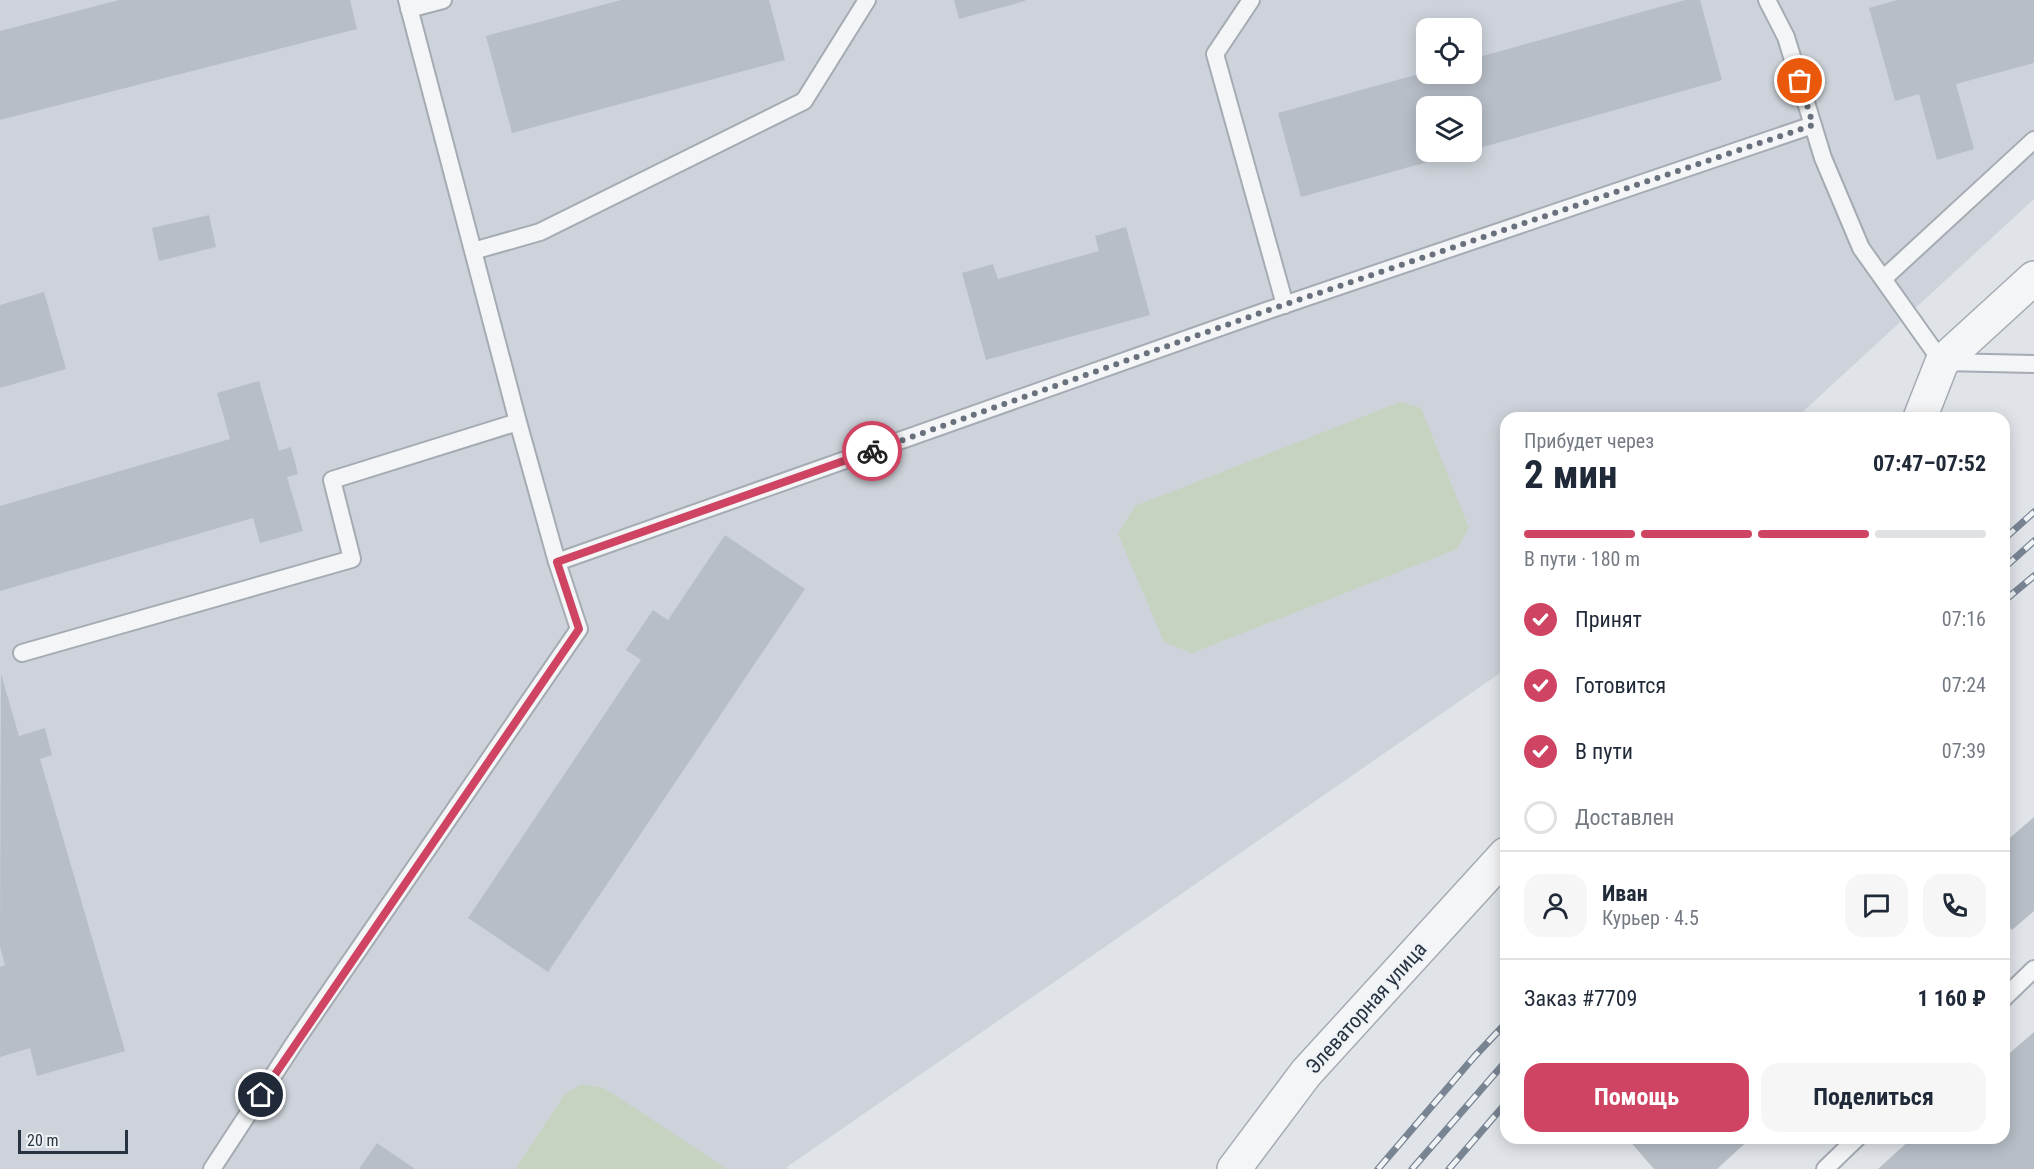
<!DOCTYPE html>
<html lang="ru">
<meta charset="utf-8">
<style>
:root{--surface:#fff;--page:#f6f6f7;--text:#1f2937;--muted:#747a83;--line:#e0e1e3;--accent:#cf4462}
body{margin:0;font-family:"Roboto Condensed",sans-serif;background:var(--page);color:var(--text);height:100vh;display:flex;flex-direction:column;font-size:22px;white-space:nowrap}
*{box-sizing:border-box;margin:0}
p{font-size:20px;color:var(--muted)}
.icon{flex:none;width:33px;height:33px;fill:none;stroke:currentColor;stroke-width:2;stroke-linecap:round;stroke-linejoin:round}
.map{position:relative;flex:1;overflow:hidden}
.drawer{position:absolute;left:1500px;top:412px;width:510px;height:732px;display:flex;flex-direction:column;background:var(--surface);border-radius:18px;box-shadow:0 3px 15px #0003}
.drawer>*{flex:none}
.tools{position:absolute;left:1416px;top:18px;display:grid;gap:12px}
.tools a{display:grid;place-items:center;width:66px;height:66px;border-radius:12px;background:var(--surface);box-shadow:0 3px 15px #0003;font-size:30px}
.scale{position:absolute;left:18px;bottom:15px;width:110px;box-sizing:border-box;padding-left:6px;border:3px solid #283341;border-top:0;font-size:16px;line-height:21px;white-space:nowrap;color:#283341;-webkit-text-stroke:4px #eff3f6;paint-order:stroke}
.pin{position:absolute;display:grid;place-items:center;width:51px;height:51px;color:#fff;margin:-26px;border:3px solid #fff;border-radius:50%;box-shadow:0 2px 6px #0007}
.courier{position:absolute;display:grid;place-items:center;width:60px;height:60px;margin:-30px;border:4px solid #cf4462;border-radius:50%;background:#fff;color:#222;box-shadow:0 2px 8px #0007}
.headline em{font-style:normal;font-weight:700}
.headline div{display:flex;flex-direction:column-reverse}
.headline{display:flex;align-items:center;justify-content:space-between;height:102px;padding:0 24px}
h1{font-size:39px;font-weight:700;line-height:45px}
.bar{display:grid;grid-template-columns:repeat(4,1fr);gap:9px 6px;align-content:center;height:72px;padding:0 24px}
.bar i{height:8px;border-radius:4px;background:var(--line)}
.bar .active{background:var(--accent)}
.bar p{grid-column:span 4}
.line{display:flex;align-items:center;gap:15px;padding:0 24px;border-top:2px solid var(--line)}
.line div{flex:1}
.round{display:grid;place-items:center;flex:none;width:63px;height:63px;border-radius:18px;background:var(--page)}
ol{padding:0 24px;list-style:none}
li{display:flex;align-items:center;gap:18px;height:66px}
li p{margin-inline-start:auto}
li .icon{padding:6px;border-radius:50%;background:var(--accent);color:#fff;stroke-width:4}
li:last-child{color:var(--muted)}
li i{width:33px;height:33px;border:3px solid var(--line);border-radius:50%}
.primary-button{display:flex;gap:12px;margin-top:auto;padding:12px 24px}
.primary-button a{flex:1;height:69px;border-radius:18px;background:var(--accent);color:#fff;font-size:24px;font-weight:700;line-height:69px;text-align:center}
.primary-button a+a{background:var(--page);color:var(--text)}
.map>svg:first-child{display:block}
</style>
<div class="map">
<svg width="2034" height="1169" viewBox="0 0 2034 1169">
<rect width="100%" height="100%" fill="#e0e4e9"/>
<path fill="#ced3db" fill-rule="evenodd" d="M0,0H2034V199L1796,418H1506V669L787,1167L788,1169H0ZM1426,28H1472V74H1426ZM1426,106H1472V152H1426Z"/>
<path fill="#c7d3c1" d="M1400,402L1421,408L1469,528L1457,549L1192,653L1164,642L1118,534L1135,506Z
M580,1085H588L604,1088L727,1169H515L565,1094Z"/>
<path fill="#b7bec6" d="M119,0H350L357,29L0,120V31Z
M621,0H769L785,60L512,133L486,36Z
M954,0H1025V1L959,19Z
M1685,0H1700L1722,80L1472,150V106H1426V152H1464L1301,197L1278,113L1426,72V74H1472V59Z
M1897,0H2034V63L1956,84L1974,149L1937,160L1919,94L1895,101L1869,8Z
M209,215L216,247L159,261L152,228Z
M1126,227L1150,315L986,360L962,273L993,264L998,279L1099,251L1095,236Z
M44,292L66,369L0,388V305Z
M259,381L279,451L291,447L298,474L287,477L303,531L260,543L253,518L0,591V506L230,439L217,393Z
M725,535L805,589L548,972L468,918L641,660L626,650L653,610L668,620Z
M1,674L19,736L45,728L52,755L40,759L125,1051L37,1076L30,1048L0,1057V967L5,965L0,947Z
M2034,817V911L2012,930L2004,922V843Z
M2034,1032V1169H1878L1912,1138H2004V1058Z
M1627,1138H1751L1717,1169H1654Z
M377,1143L415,1169H359Z"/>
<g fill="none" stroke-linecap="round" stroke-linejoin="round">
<defs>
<path id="lane" d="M407,0L518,422L557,562L1266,311L1813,125
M1251,0L1215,54L1285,305
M1767,0L1786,37L1823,158L1861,248L1942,362L2034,364
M409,9L443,0
M473,251L540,232L804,101L867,0
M1883,279L2034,140
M22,653L352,559L332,480L518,422
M2004,998L2034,969
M212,1169L297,1039L579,629L557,562
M1825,1169L1857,1138"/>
<path id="street" d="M1920,418L1942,362L2034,278
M1234,1169L1306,1073L1506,854"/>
</defs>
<use href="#lane" stroke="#a5abb3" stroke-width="20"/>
<use href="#street" stroke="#a5abb3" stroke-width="36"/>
<use href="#lane" stroke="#f3f5f7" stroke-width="16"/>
<use href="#street" stroke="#f3f5f7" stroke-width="33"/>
<defs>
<path id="rail" d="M2004,539L2034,512
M2004,568L2034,541
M2004,601L2034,576
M1378,1169L1474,1057L1506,1023
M1412,1169L1506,1061
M1449,1169L1506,1103"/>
</defs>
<use href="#rail" stroke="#798493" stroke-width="7"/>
<use href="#rail" stroke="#eff3f6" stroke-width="4.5" stroke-dasharray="14" stroke-linecap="butt"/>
</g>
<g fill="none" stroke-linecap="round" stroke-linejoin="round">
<path stroke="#68717c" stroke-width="6" stroke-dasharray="0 10.8" d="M872,451L1266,311L1813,125L1800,81"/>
<path stroke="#cf4462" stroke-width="8" d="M261,1095L579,629L557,562L872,451"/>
</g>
<g text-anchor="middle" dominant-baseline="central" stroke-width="5" stroke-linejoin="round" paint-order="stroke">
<g font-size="21" fill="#283341" stroke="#eff3f6">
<text transform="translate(1366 1008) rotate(-48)">Элеваторная улица</text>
</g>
</g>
</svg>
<div class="tools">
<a><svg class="icon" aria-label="locate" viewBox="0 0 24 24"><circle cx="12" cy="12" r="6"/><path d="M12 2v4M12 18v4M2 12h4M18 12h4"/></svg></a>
<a><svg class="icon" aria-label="layers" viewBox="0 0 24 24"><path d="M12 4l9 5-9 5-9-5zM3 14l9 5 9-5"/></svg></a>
</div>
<div class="scale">20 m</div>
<div class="pin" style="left:1800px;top:81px;background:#ea580c"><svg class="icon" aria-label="bag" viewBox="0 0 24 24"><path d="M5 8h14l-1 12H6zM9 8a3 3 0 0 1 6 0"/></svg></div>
<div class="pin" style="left:261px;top:1095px;background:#1f2937"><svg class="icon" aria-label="home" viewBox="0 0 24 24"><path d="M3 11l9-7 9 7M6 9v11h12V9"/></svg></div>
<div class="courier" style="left:872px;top:451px"><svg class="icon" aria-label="bike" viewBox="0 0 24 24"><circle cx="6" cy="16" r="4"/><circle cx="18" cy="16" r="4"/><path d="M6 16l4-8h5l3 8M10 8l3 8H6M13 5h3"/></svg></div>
<section class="drawer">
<div class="headline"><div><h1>2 мин</h1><p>Прибудет через</p></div><em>07:47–07:52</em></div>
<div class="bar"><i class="active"></i><i class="active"></i><i class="active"></i><i></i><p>В пути · 180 m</p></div>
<ol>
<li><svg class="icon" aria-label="check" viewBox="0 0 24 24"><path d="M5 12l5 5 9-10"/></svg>Принят<p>07:16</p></li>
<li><svg class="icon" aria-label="check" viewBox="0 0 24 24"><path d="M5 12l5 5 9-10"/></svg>Готовится<p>07:24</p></li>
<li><svg class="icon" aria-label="check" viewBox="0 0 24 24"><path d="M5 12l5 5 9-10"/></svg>В пути<p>07:39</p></li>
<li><i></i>Доставлен</li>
</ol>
<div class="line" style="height:108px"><a class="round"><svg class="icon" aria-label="person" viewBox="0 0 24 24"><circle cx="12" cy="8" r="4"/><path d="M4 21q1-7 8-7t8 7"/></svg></a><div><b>Иван</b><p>Курьер · 4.5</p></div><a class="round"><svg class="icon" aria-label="chat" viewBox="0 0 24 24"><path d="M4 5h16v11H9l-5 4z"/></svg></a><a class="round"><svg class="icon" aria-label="phone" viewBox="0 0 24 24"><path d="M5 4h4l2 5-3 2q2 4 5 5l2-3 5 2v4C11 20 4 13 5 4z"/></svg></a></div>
<div class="line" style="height:78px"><div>Заказ #7709</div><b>1 160 ₽</b></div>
<div class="primary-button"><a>Помощь</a><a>Поделиться</a></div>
</section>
</div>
